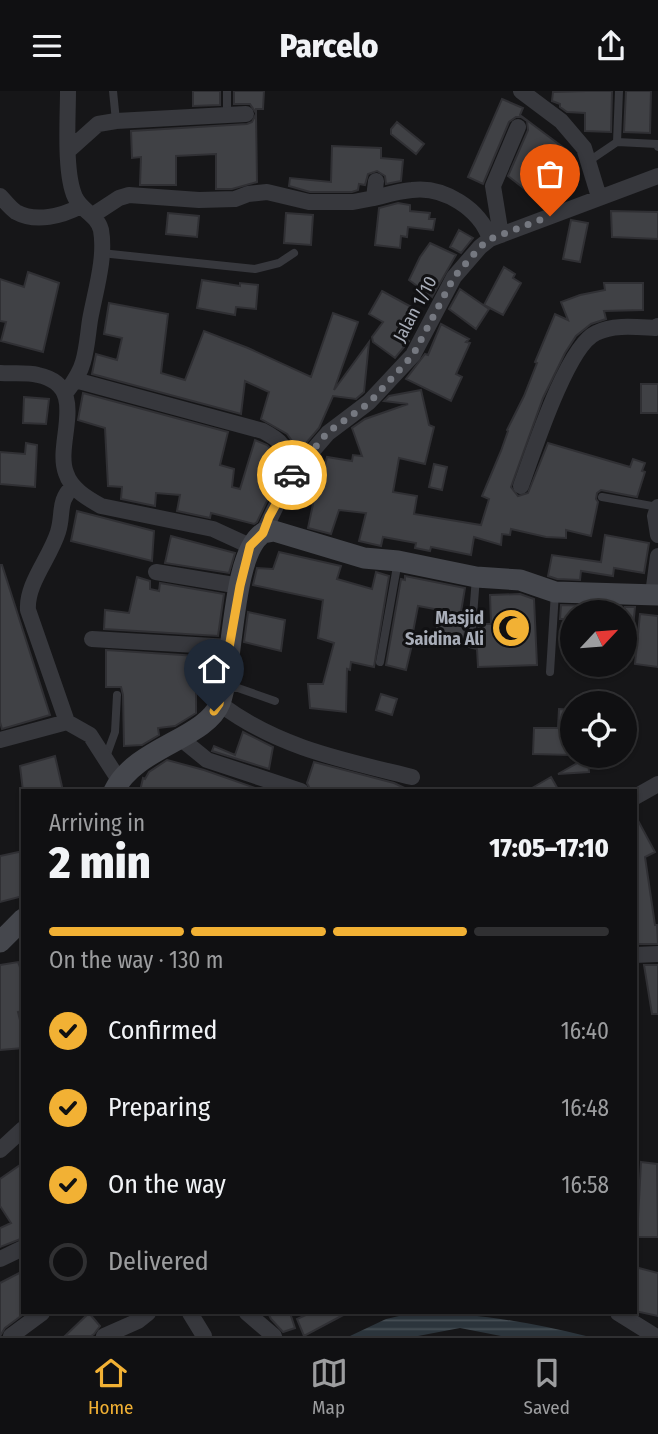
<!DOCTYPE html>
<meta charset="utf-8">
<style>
:root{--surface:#101012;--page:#19191b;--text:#f1f3f6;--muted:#9c9d9f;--line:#303032;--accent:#f2b134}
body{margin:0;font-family:"Fira Sans Condensed",sans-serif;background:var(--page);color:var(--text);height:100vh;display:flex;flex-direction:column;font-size:26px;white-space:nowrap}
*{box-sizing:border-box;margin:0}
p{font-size:23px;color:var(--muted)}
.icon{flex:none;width:38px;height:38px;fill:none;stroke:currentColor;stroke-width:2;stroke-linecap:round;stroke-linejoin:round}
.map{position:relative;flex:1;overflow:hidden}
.panel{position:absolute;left:21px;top:698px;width:616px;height:525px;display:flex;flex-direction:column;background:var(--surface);border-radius:0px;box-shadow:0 2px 5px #0004,0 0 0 2px var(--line)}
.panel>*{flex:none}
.needle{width:46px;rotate:64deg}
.buttons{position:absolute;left:560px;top:509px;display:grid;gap:14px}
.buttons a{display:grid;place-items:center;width:77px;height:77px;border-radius:50%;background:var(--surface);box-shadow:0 2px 5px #0004,0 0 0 2px var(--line);font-size:35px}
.pin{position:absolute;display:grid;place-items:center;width:60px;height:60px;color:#fff;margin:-72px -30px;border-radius:50% 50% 50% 0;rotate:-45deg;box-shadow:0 0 7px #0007}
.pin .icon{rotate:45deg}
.courier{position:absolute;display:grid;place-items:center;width:70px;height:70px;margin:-35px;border:5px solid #f2b134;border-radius:50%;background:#fff;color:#222;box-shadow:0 2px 9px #0007}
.head em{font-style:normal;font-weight:800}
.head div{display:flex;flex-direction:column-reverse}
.head{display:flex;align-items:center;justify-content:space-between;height:119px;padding:0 28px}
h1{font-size:46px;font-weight:800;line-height:52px}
.bar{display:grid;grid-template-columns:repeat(4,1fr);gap:10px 7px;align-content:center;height:84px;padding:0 28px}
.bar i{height:9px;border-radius:5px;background:var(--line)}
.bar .active{background:var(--accent)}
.bar p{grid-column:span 4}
ol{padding:0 28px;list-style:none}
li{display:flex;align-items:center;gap:21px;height:77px}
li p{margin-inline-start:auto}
li .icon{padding:7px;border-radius:50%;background:var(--accent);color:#111;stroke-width:4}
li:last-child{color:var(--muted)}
li i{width:38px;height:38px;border:4px solid var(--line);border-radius:50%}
header{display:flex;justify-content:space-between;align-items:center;height:91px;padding:0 28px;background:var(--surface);font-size:32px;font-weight:800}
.tabs{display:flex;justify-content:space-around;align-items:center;height:98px;border-top:2px solid var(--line);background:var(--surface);font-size:19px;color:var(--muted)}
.tabs a{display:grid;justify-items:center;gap:4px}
.tabs .active{color:var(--accent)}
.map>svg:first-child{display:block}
</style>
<header><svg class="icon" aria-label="menu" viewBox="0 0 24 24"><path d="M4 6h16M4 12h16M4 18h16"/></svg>Parcelo<svg class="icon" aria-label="share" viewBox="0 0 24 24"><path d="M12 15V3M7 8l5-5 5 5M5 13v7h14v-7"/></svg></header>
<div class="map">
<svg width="658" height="1245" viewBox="0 0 658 1245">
<defs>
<pattern id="water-rules" width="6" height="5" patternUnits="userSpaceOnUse" patternTransform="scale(1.75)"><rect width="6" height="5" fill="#2c353c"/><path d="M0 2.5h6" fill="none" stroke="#485056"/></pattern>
</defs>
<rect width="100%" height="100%" fill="#161618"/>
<path fill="url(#water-rules)" d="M412,1222C473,1221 527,1231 586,1245H501L460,1237L418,1245H350L386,1228Z"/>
<path fill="#404145" stroke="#303034" stroke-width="2" d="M193,0H220V14L193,15Z
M234,0H264L263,18H256V22L250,13H234Z
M586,0H612L611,41L585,40V22L567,21L560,16V13L552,10L553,1Z
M626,0H651L650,42L624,41Z
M502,8L523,17L520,24L568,60L535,106L508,85L528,39L527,30L521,26H516L509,31L483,93L468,86Z
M256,23L257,91L232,98H216V63L176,65V94H140L141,66L132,67L131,40L247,33L252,31Z
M397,31L424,53L416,63L391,43V38Z
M332,55L381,57V67L403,69L401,90L386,93L385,85L377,80L368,83L365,94L359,93L358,99L352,101H310L289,95L290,87L331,91Z
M398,112L410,114V120L430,122L429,128H435L433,139L408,136L407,146L401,145L400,157L375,154L379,117Z
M611,120L658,121V148L612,146Z
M168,122L199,125L197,146L166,143Z
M286,122L313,124L311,154L284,152Z
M571,129L588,132L580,171L563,168Z
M459,139L473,147L461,162L450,156Z
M430,152L456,164L432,206L409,189L420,166Z
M504,176L515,183L513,187L521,192L503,224L484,214Z
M28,181L59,192L43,261L1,250L6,231L0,230V188L24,196Z
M202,189L240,195V192L258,194L256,218L236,216L235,224L197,217Z
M604,192H643V219L604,220L606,228L591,233L576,245L565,262L543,307L511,396L518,405L528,402L548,352L630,376L633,368L645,372L642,380L645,381L637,406L601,399L597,402L596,408L598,411L591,445L566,439V447L546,446L511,438L510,444L502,443L501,454L474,446L471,464L431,456L430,460L415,457L416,452L383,446L381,455L359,450L366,422L339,419L331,443L308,437L313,413L297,409L302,392L312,394L316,373L325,374L327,366L352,370L353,364L362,365L352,337L365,328L408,313L384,310L389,305L421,299L429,334L434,336L425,373L399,367L393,401L417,405L414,423L481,434L489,408L482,405L501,360L508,340L507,339L524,305L537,272L535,271L555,223L568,229L561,211L580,204L605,199Z
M460,198L489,218L476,238L449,218Z
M382,200L415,218L400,244L409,250L395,267L373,251L372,246L383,231L369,223Z
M109,212L168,223L161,282L185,289L204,240L248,257L311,286L333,222L358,231L334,299L369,251L364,301L356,308L333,305L319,337L296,364L292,350L287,343L261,328L269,301L245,290L241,323L92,283L96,263L117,269L122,247L104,243Z
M441,233L469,248L466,251L470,252L456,283L462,286L451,310L406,288L425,263L428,264Z
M641,293H658V322H641Z
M83,302L228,341L220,374L234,378L232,396L240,398L255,349L267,354L273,360L276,375L267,410L257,431L254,433L211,422L210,427L177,420L180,404L156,402L155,415L121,408L122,396L108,395L105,337L78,329Z
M24,306L49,308L46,333L23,332Z
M26,352L37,354L35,396L0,393V361L25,363Z
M434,373L447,376L442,399L429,396Z
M77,420L154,440L152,470L71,450Z
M605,444L649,452L644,482L614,477L613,485L581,480L580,489L557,488L548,485L552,464L601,471Z
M171,445L235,462L229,482L165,472Z
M279,461L341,475L337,488L372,498L376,481L389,485L374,576L351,571L350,579L347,578L346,621L310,617L308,593H323L334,552L318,547L323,509L253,494L257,477L273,478Z
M0,474H2L50,624L2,638L0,631Z
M405,485L465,497L460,527L466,528L464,550L468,556L435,551L440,519L418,515L413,541H415L406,579L386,574L401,488L405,489Z
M137,486L150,490V498L159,500L160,492L224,503L218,545L104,538L105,519L129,522Z
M520,503L534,508L537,574L478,576L477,558L472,557L477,552L479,533H491L490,504Z
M561,514L592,515V522H572V528H560Z
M625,516H635L632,546H625Z
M248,521L285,529L281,560L244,551Z
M640,523L658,525V576L635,573Z
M106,559L213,566L211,596H196V622L193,624L175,635L158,637L159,644L142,654L124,655L123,604L121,596H106Z
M381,603L397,608L392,624L376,619Z
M559,618L572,619V664L533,663L534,637H558Z
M243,641L273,656L269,678L212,660L214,655L235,664Z
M55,665L63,700H23L20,675Z
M588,666L589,681L558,683Z
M167,669L204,679L264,700H140L143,687L145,688L149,681Z
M314,671L394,692L411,700H311L307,692Z
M551,686L559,700H527Z
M635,724L655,761L645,766L655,834H657L658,853H635Z
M23,760V805L0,811V765Z
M18,871L23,884V920L18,921L23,941V957L0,959V874Z
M644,874H658V923H652Z
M641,1071L657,1073L658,1146H637Z
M23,1072V1147L0,1156V1137L11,1132L0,1115V1088Z
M635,1176L658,1182V1225L635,1220Z
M23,1180V1222H25L5,1237L0,1245V1192Z
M89,1222L100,1235L94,1243L91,1245H65Z
M268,1222H290L295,1237L283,1241L271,1228Z
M310,1222H347L304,1245L297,1228Z"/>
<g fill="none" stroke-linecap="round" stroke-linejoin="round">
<path stroke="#37383d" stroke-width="8" d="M113,0L116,30
M619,0L617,51L657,53L658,56
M227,24V0
M589,70L617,51
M101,162L255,178L279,172L294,162
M602,406L658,416
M471,551L476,486
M380,571L398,470
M550,581L555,501
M225,597H238L275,610
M106,666L115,641L117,604"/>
<path stroke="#37383d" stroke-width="16" d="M521,0L561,30L584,57L599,106
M69,59L98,33L116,30L246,23
M0,105C5,110 10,117 16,121C36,132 62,125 81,115
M374,107C386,104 399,100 412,99C444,95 480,118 490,148
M93,124L119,107L129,104L199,109L235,108L248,103L267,101L309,111H353L374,107L376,90
M501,144L493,95L518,36
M0,282C12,283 26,281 38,284C91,295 54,351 66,382C71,398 87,407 101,415L213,438L250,455
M75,289L263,340C293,356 280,359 290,386
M65,303C72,293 80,283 83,271C87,258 88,242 90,229C95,201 106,167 101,139C97,123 81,120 75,106C64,82 68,27 68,0
M521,395C533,362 567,255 596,242C613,233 637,236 655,237L658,235
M658,416L655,425L658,444
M263,442L290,386L328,342L369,311L413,264L454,186L480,156L490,148L658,85
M156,481L240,495
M653,503L658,465
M92,548L230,556
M220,613C279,657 343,669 412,686
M67,631L28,519C26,493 50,467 58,441C64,422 57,411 73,395
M180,647L207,669L301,700
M0,649L67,631L90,644L119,689
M635,706L658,693
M635,864L658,863
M0,1059L23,1038
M0,1168L23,1157
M190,1222L204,1245
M247,1222L274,1245
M618,1222L655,1245
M11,1245L42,1222
M104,1245L138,1230L148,1222"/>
<path stroke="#45474d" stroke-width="21" d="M114,700C135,656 206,648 220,612C234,574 231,463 263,442L274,440L364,467L398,470L476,486L520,489L555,501L658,504
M0,851L23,828"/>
</g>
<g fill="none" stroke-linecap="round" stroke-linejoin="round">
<path stroke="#757880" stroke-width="7" stroke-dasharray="0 12.6" d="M292,384L328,341L369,312L413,264L454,186L480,156L490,148L550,125"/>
<path stroke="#f2b134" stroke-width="9" d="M214,620L219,613L240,495L250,455L263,442L269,426L292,384"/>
</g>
<defs>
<symbol id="mosque-disc" viewBox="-11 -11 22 22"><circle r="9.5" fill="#f2b134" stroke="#111113"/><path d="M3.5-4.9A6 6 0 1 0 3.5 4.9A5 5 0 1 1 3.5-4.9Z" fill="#111"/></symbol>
</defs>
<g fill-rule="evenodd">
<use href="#mosque-disc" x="489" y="515" width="44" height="44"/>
</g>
<g text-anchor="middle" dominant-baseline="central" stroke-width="6" stroke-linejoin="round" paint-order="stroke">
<g font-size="18" fill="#a8adb8" stroke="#111113">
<text transform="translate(415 218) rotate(-62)">Jalan 1/10</text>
</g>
<g font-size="18" font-weight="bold" fill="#a8adb8" stroke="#111113" text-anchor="end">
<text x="484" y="527">Masjid<tspan x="484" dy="21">Saidina Ali</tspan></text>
</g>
</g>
</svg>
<div class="buttons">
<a><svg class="needle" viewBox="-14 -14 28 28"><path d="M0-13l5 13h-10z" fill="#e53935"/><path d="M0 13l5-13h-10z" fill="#9c9d9f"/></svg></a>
<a><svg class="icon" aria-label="locate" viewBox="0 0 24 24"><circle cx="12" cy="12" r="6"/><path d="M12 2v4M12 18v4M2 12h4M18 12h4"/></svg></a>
</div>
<div class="pin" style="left:550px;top:125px;background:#ea580c"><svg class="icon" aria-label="bag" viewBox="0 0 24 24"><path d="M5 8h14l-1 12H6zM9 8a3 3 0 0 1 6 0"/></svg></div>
<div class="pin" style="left:214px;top:620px;background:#1f2937"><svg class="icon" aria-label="home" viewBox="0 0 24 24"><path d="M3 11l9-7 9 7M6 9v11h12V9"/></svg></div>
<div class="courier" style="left:292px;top:384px"><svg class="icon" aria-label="car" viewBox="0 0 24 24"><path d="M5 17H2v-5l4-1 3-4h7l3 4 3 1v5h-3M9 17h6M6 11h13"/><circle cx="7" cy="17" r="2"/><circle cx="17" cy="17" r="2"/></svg></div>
<section class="panel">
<div class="head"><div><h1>2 min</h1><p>Arriving in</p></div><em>17:05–17:10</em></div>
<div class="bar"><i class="active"></i><i class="active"></i><i class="active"></i><i></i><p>On the way · 130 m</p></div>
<ol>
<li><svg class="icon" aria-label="check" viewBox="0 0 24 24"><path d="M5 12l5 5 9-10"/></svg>Confirmed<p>16:40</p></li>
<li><svg class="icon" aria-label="check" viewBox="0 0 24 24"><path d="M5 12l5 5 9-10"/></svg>Preparing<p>16:48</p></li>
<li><svg class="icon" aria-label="check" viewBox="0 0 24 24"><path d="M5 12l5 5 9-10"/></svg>On the way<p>16:58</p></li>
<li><i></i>Delivered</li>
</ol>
</section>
</div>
<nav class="tabs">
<a class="active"><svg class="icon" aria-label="home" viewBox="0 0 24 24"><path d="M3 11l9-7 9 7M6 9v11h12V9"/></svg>Home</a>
<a><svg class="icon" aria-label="map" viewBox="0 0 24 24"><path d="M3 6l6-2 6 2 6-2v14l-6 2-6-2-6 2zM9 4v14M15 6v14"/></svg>Map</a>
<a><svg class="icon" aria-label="saved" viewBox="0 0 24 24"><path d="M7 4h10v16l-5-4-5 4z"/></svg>Saved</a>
</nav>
